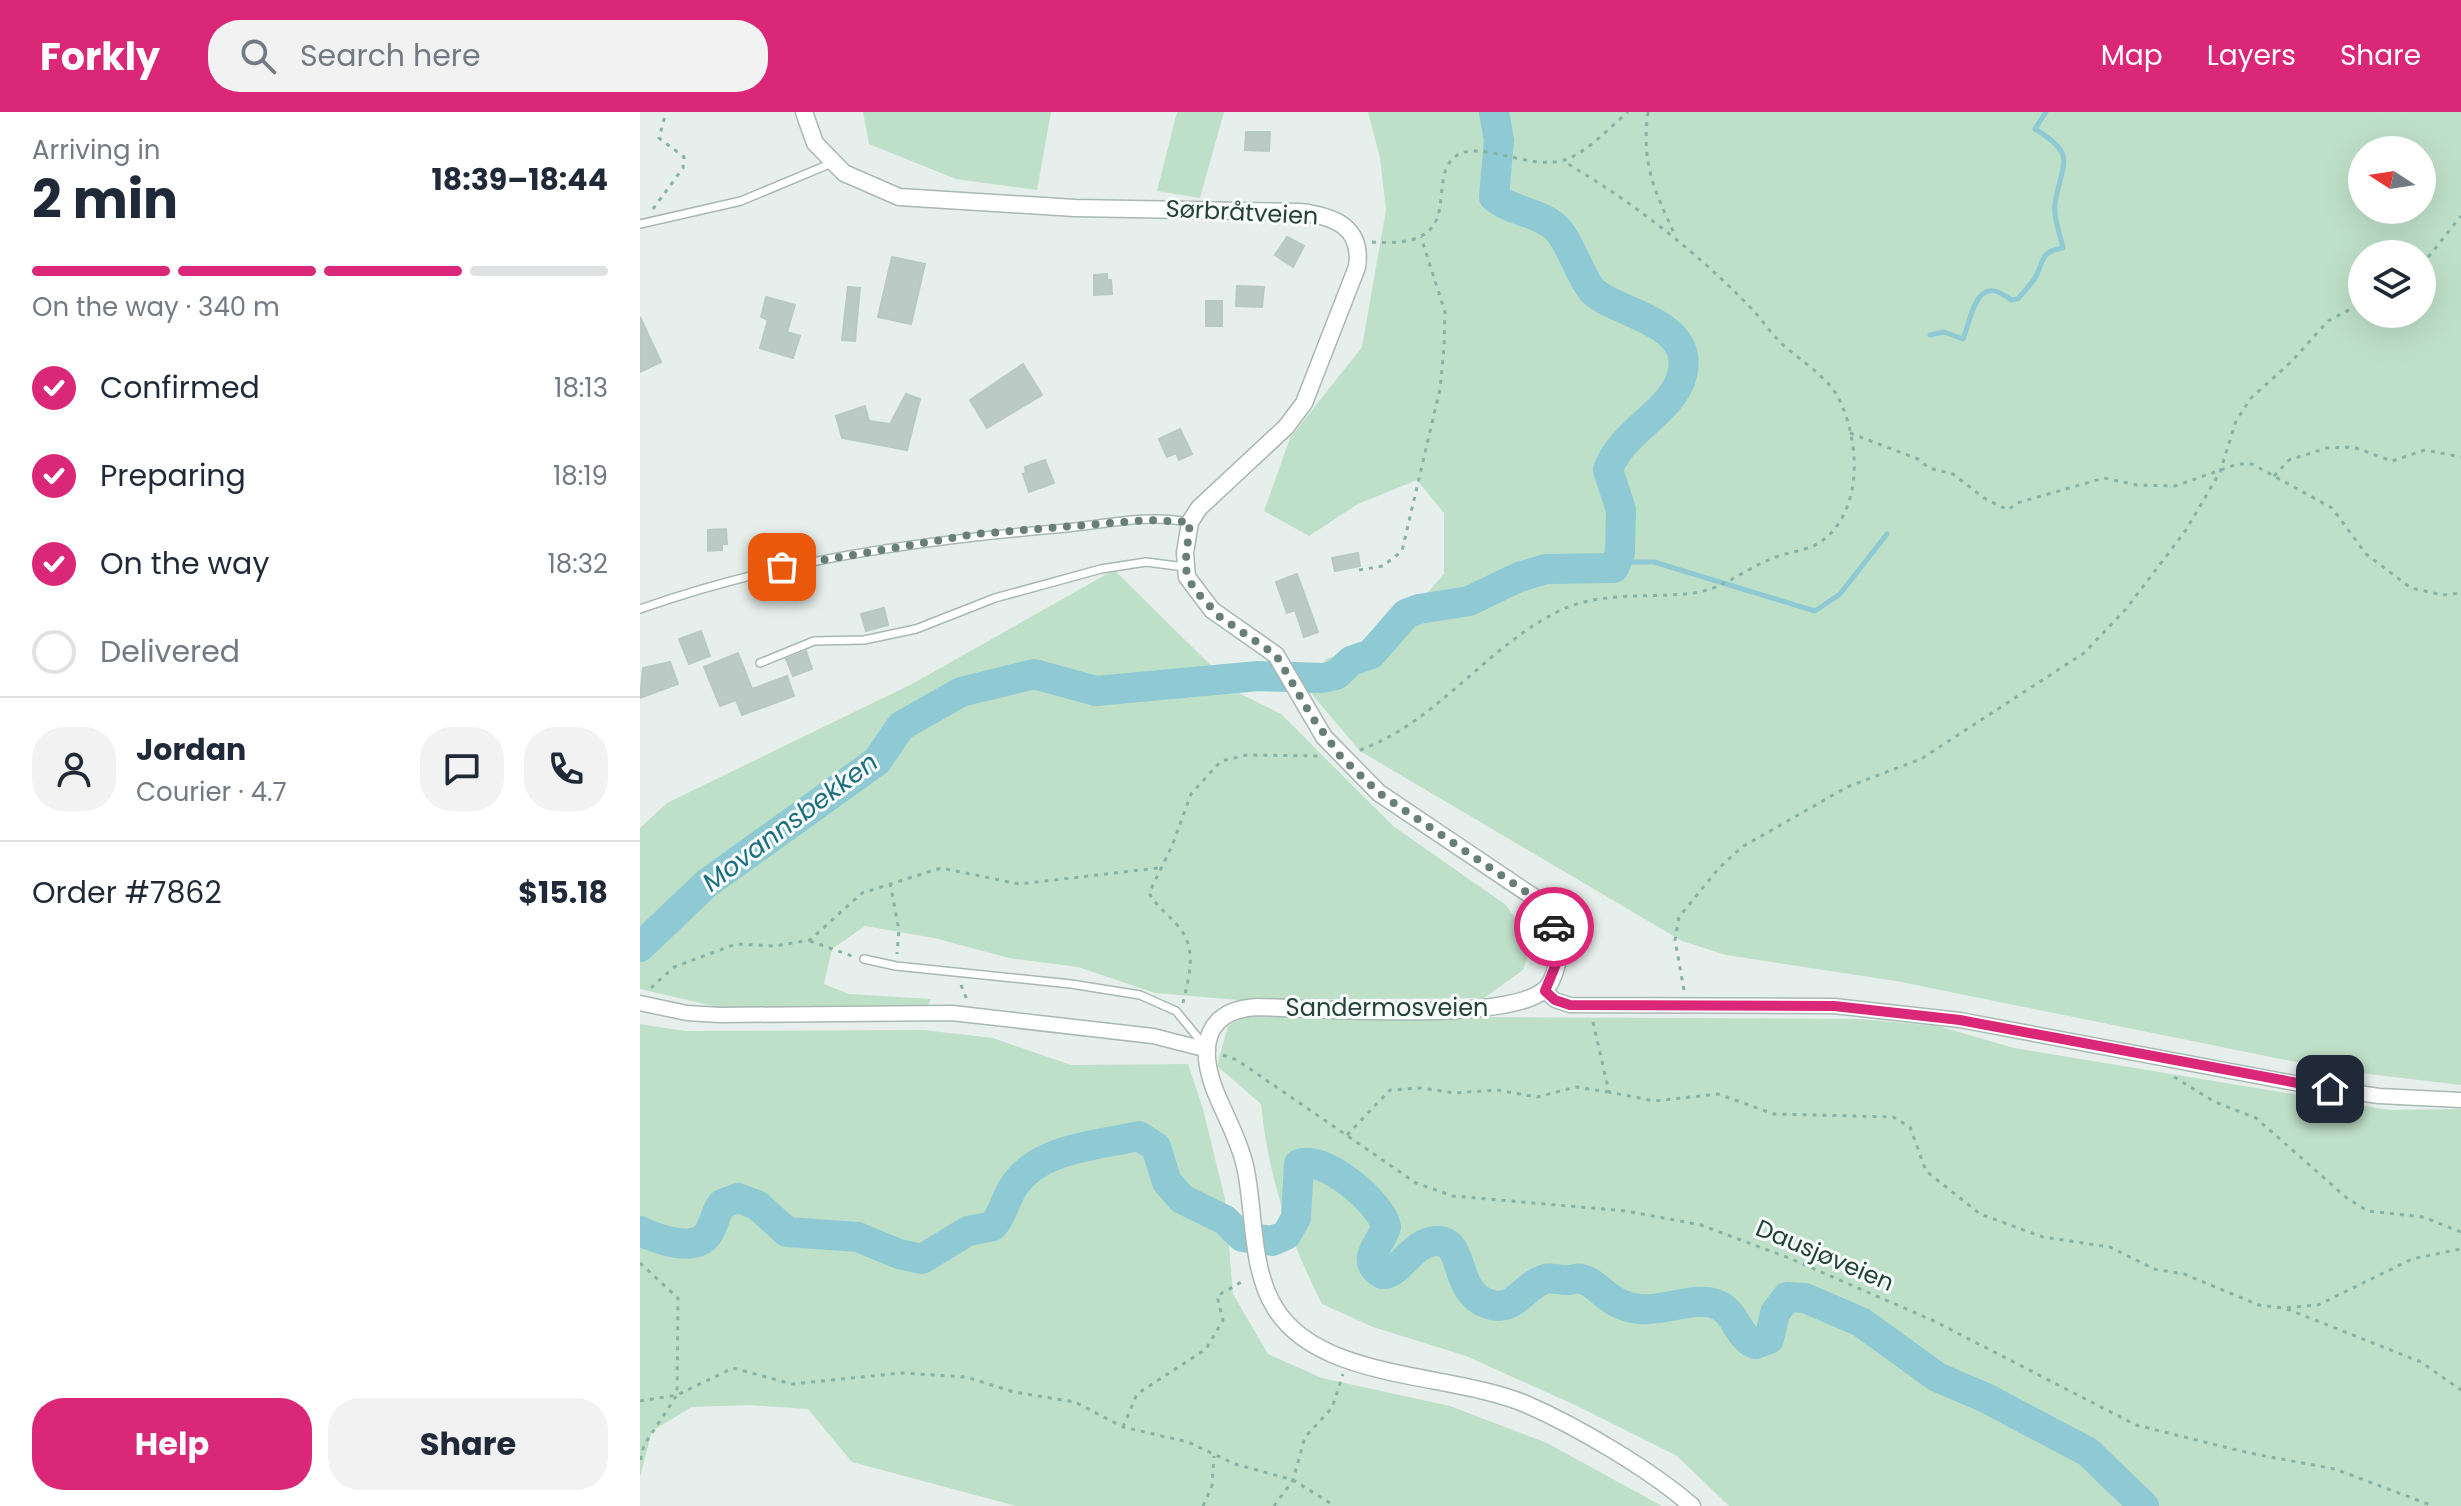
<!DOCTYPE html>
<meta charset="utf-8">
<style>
:root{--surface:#fff;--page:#f2f2f3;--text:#1f2937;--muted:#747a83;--line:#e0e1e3;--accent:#db2777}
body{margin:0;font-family:Poppins,sans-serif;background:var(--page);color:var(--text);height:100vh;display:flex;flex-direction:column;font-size:30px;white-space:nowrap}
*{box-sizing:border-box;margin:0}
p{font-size:26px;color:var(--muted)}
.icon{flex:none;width:44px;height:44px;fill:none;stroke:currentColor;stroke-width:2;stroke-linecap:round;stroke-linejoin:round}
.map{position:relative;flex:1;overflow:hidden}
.side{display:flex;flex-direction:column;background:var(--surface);width:640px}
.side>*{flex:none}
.needle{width:52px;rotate:282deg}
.tools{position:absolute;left:1708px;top:24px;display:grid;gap:16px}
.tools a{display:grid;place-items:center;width:88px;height:88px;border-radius:50%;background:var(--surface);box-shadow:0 8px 32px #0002;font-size:40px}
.pin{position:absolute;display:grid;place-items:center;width:68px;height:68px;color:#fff;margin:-34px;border-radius:16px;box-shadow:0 4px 12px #0006}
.courier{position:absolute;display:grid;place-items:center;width:80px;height:80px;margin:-40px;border:6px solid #db2777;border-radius:50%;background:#fff;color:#222;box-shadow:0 2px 10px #0007}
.summary em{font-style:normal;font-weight:700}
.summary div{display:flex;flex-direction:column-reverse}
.summary{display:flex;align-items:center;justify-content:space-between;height:136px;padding:0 32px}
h1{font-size:52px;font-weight:700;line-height:60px}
.bar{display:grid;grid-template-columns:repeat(4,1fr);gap:12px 8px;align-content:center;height:96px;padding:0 32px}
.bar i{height:10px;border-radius:6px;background:var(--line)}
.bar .on{background:var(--accent)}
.bar p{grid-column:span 4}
.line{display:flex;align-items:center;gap:20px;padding:0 32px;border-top:2px solid var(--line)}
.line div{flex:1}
.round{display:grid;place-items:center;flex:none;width:84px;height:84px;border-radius:32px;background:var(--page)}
ol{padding:0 32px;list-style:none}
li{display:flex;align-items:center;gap:24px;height:88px}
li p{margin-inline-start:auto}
li .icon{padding:8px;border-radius:50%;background:var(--accent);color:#fff;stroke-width:4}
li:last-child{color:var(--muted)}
li i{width:44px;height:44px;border:4px solid var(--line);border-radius:50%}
.cta{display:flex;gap:16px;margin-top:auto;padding:16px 32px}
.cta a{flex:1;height:92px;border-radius:32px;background:var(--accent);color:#fff;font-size:32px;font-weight:700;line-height:92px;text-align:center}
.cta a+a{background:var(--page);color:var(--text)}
header{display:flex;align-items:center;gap:48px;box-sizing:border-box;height:112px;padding:0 40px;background:var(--accent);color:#fff}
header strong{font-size:38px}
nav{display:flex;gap:44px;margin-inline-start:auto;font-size:28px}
.search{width:560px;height:72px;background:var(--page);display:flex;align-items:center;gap:20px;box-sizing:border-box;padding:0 28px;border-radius:32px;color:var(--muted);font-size:30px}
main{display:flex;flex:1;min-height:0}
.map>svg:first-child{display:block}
</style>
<header>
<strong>Forkly</strong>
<div class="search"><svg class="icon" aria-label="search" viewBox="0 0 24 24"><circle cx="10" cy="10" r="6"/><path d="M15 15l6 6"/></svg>Search here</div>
<nav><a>Map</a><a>Layers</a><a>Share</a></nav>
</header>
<main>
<section class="side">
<div class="summary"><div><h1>2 min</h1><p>Arriving in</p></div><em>18:39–18:44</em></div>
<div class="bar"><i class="on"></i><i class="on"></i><i class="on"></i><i></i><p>On the way · 340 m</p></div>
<ol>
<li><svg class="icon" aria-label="check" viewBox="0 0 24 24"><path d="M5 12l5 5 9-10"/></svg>Confirmed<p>18:13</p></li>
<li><svg class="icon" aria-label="check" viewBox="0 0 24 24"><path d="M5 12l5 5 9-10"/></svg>Preparing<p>18:19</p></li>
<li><svg class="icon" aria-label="check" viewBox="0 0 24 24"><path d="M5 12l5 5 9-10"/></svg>On the way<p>18:32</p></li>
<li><i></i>Delivered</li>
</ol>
<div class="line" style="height:144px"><a class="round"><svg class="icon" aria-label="person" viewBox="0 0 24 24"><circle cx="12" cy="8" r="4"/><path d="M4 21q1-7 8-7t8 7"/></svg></a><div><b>Jordan</b><p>Courier · 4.7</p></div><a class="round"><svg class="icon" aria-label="chat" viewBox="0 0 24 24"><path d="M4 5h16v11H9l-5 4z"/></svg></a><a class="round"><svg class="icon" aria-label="phone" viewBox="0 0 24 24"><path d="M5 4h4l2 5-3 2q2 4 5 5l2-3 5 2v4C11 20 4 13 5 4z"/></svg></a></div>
<div class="line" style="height:104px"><div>Order #7862</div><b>$15.18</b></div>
<div class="cta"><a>Help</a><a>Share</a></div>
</section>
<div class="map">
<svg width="1821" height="1394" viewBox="0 0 1821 1394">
<rect width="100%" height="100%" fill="#e6efeb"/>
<path fill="#bfe0c8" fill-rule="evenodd" d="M223,0H411L397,78L316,67L229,32Z
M537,0H584L560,86L517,79Z
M728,0H1821V973L1695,958L1256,869L1086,843L1042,829L720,639L670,580L686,547L745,529L804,462V401L777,368L718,392L669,424L624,399L650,326L722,235L746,98L740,46ZM1722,38H1782V98H1722ZM1782,142V202H1722V142Z
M474,458L599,581L641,602L753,714L866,793L892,830L883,858L844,886L598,888L515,881L438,855L369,846L294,826L225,814L192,837L184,872L209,882L291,887L285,899H95L0,877V716L27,691L272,572Z
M606,904L1219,907L1298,914L1374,936L1750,998L1821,997V1394H1089L1037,1344L935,1293L826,1244L733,1215L682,1192C649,1127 628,1064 621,992L577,954L588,914Z
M0,912L45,919L283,918L353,926L431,953L548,952L563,997L585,1087L593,1182L628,1242L682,1266L810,1294L907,1331L1022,1394H376L212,1350L168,1297L109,1293L52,1295L12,1319L0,1365Z"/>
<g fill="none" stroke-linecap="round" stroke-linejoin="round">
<path stroke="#8ec9d4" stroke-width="5" d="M1290,223L1304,220L1323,227C1332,205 1336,159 1371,188L1378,187C1383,180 1391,173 1395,166C1405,148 1399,140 1423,136C1420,122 1413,105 1415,91C1422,50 1438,43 1395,17L1406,0
M978,450H1014L1175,499L1200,482L1247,422"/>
<path stroke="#8ec9d4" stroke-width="30" d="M0,835L66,772L237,649L261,614L321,580L394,562L456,579L618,564L683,566L696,563L711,549L731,542L766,502L779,497L829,489L879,465L906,457L974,456L980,441L981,398L968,358C981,319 1033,300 1042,263C1056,207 972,202 951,177C938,160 929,126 914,114C897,100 871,99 854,85L859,28L854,0
M0,1119C17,1127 54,1141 68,1122C74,1113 75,1101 82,1092L98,1086L117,1093L147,1120L218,1125L259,1142L282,1147L328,1119L353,1114C363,1102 365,1087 374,1074C400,1035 457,1034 499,1024L516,1035L527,1070L542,1087L585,1108L602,1125L632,1129L646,1123L656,1106L659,1052C683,1042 742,1091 746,1115C741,1133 719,1147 742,1162C759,1164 772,1129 797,1129C828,1129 810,1182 852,1193C875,1199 885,1173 905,1167C913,1165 921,1169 929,1168C935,1168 935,1165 941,1167C958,1170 968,1194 999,1197C1024,1200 1055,1183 1078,1193C1097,1201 1097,1225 1115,1232L1129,1227L1135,1201L1147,1185L1165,1186L1221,1210L1297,1265L1346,1286L1448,1340L1504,1394"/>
</g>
<path fill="#bbcac4" stroke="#b8c9c2" stroke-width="2" d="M606,20H630L629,39L605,38Z
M647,125L664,134L653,155L635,143Z
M252,145L285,152L271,212L238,205Z
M467,162V168H471L472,182L454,183V163Z
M597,174L624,175L622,195L596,194Z
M208,175L220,176L215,229L202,228Z
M126,185L155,193L147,220L160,224L153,246L120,236L128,208L121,205Z
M566,189H582V214H566Z
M0,205L21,250L0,260Z
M383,252L402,283L347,316L330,288Z
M266,282L280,287L267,338L202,326L196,304L225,294L229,309L250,312Z
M540,317L552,342L539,348L536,341L527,345L519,327Z
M405,348L414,371L389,380L383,362L386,361L385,355Z
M86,417L87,432H82V438L68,439V418Z
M718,441L720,454L695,459L692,446Z
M657,462L678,520L664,525L655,498L647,501L636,470Z
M244,496L248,513L226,519L221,502Z
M61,519L70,544L49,552L39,527Z
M166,539L172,557L153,564L146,547Z
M98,541L112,577L147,564L154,584L102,603L96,588L80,594L64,555Z
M30,550L38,572L0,586L3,556Z"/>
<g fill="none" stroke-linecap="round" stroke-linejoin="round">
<defs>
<path id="service" d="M0,112L101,89L192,51
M0,497C138,448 282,428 427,416C467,412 509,402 548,410
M120,551L174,529L224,528L276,517L355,486L461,457L506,450L545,455
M224,847L256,854L431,872L500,883L536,899L564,933"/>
<path id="minor" d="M905,879L915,888L930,893L1194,894L1320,908L1665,973L1739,984L1821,988
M0,891L47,901L80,903L312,901L513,924L568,938"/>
<path id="tertiary" d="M164,0L175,31L204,61L259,85L435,96L660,100C694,104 723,115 717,155L664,291L646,315L559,396L550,410L545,441L547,465L572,498L636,543L684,625L739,681L895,786C910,802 922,824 918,847C916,857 912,873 903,879C862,911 675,896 617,895C567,898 558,932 574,976C584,1002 599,1027 605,1054C615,1098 610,1156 635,1196C680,1270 813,1260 888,1293C938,1315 1011,1358 1052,1394"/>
</defs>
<use href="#service" stroke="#a8b8b2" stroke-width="10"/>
<use href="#minor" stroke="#a8b8b2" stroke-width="17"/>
<use href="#tertiary" stroke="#a8b8b2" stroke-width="19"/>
<path stroke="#86b3a5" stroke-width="3" stroke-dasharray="4 6" stroke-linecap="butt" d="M1008,0C1001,51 1014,78 1035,123
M13,97L43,56L44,45L19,26L26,0
M732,130C832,138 783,68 816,44C839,27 890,59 924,48C948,40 969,16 988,0
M1782,153L1821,104
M1210,321L1278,347L1289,356L1313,362L1344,386L1368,398L1377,391L1464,366L1497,373L1535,374L1598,352H1612L1692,396L1726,442L1771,476L1803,483L1821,481
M1634,364L1649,348L1687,336L1713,335L1752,349L1785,338L1821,345
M719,458L743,454L762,439L800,277L804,236L805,200L781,125
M720,638C797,610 844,537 917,500C960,478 1008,487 1054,481C1083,477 1105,457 1131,447C1146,440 1169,439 1182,429C1223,398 1220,332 1200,289C1189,265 1159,248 1140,230C1130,220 1122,208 1113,198C1056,139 993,90 923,49
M250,771L259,818L257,842
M170,829L212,844
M321,873L327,888
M11,876L34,855L96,832L135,834L170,828L222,781L301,756L379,772L518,756
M1044,878L1035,828L1039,805L1079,756L1102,735L1207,675L1281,647L1444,541L1486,497L1546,418L1580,360L1596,309L1611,286L1651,250L1688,209L1722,191
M543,891C549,864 558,837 538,814C527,801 517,795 509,781L532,734L551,682L581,649L607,643L681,644
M953,910L969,980L1014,989L1078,982L1134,1002L1253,1005L1270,1015L1286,1059L1340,1102L1403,1125L1470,1135L1514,1157L1544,1162L1619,1193L1644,1196L1678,1193L1772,1147L1821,1137
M583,943L597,948L776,1071L813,1084L986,1099L1061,1113L1149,1146L1294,1209L1496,1313L1609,1341L1695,1357L1793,1394
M1534,965L1575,990L1616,1006L1708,1087L1728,1099L1783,1105L1821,1120
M707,1023L750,978L781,976L815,981L857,978L897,985L936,975L969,980
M0,1151L38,1186L37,1283L4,1333L0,1350
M1647,1197L1781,1250L1821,1278
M0,1289L37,1283L93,1256L152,1272L261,1261L326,1265L374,1280L435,1290L483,1315L548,1330L595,1352L653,1368L695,1394
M483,1315L497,1282L566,1237L583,1208L577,1184L605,1168
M563,1394L572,1374L574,1344
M634,1394L653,1368L665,1325L692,1296L703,1262"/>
<use href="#service" stroke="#fff" stroke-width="7"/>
<use href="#minor" stroke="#fff" stroke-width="14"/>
<use href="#tertiary" stroke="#fff" stroke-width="16"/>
</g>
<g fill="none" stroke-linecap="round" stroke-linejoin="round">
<path stroke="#687f78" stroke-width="8" stroke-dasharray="0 14.4" d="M142,455L336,422L508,408L550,410L545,455L553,476L580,505L636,543L672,605L701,645L739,681L895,786L914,815"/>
<path stroke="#db2777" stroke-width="10" d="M914,815L918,847L905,879L915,888L930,893L1194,894L1320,908L1690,977"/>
</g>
<g text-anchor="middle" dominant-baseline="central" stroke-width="6" stroke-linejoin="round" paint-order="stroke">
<g font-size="24" fill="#24423a" stroke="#f7fbf9">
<text transform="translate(602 100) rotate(3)">Sørbråtveien</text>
<text x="747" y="895">Sandermosveien</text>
<text transform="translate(1185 1143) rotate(23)">Dausjøveien</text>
</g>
<g font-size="26" font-style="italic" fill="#1c6f80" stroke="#f7fbf9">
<text transform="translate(150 710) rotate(-37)">Movannsbekken</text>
</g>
</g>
</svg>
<div class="tools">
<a><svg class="needle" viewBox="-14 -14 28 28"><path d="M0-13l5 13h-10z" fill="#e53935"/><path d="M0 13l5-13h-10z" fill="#747a83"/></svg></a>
<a><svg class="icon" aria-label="layers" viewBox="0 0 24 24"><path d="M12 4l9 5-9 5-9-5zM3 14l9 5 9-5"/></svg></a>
</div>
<div class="pin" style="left:142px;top:455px;background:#ea580c"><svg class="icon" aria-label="bag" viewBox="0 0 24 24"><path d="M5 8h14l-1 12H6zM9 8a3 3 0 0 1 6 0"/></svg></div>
<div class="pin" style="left:1690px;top:977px;background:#1f2937"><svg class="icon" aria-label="home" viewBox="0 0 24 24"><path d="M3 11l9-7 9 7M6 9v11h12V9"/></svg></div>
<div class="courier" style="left:914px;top:815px"><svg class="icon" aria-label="car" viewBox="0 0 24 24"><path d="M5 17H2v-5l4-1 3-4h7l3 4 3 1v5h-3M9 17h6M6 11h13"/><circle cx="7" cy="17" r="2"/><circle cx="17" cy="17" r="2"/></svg></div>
</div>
</main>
